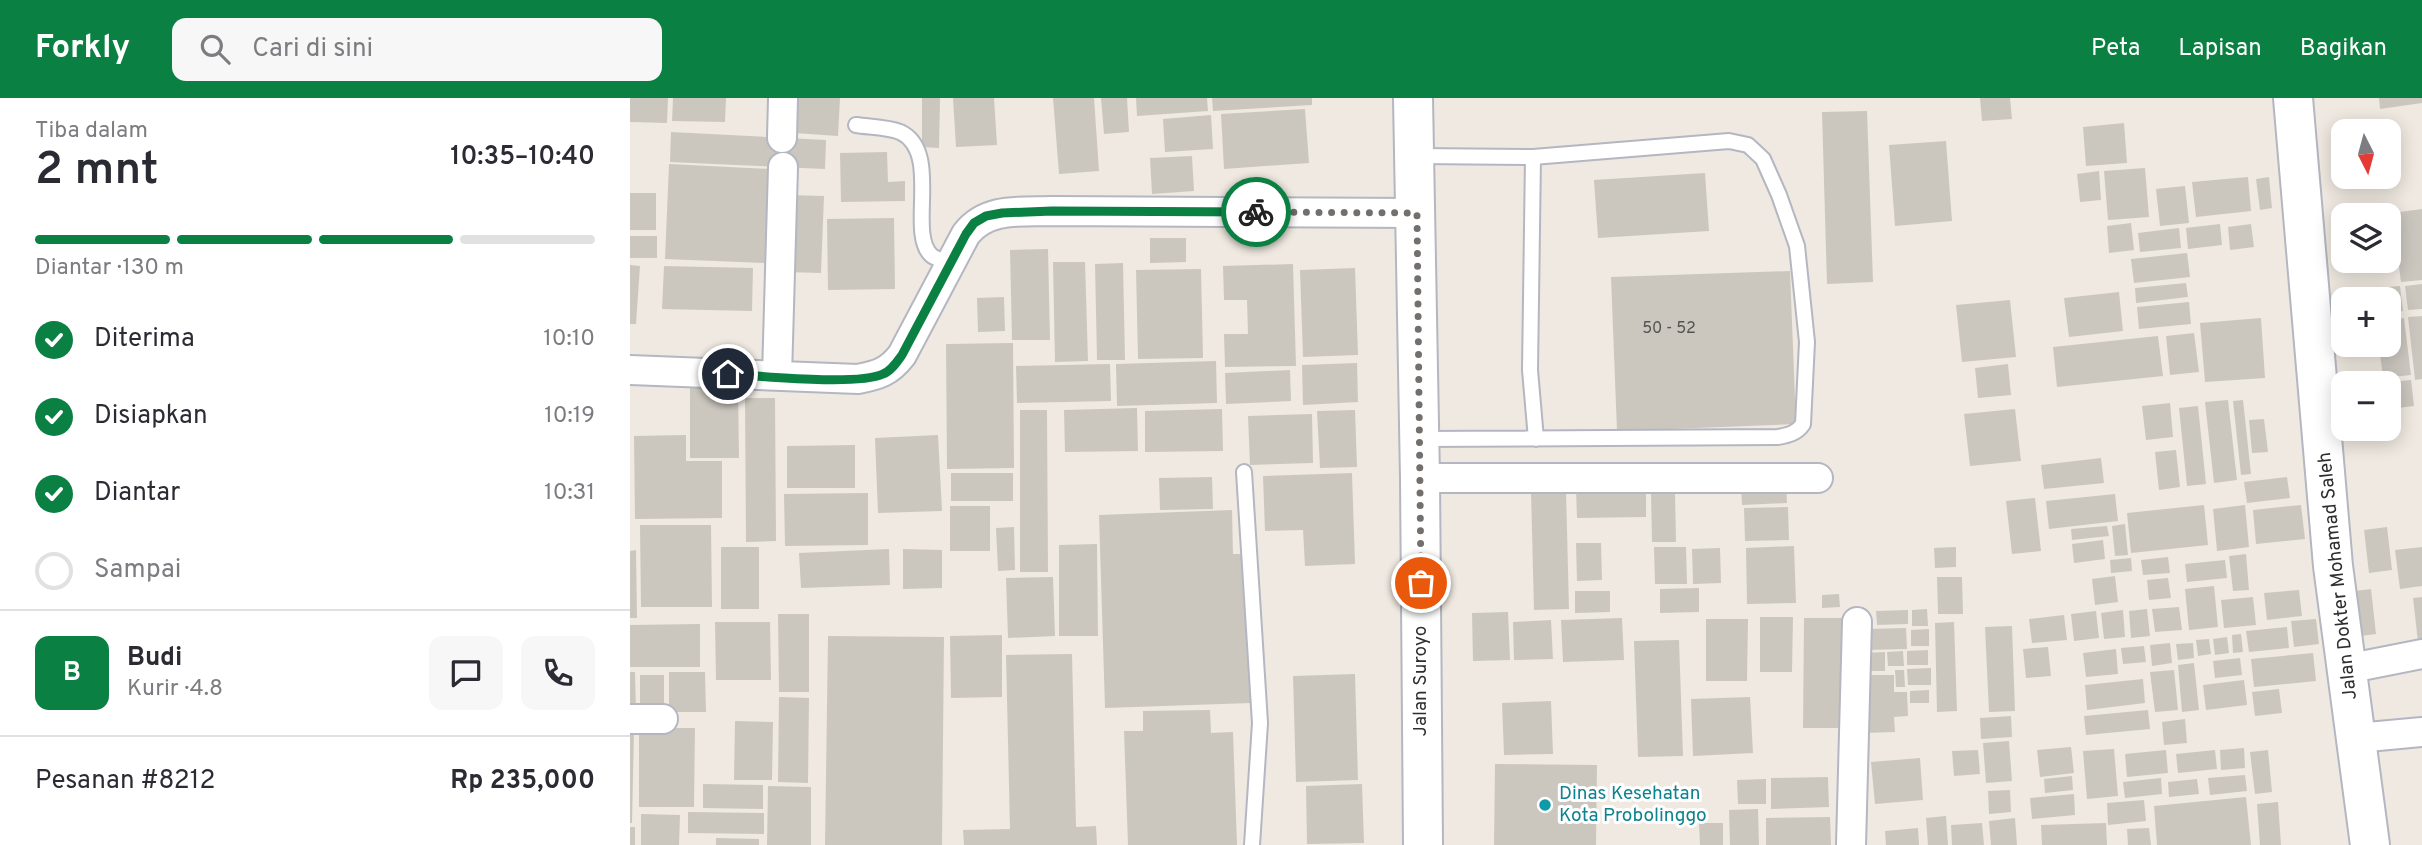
<!DOCTYPE html>
<html lang="id">
<meta charset="utf-8">
<style>
:root{--surface:#fff;--page:#f7f7f7;--text:#2b2b33;--muted:#7c7c81;--line:#e1e1e2;--accent:#0b8043}
body{margin:0;font-family:Overpass,sans-serif;background:var(--page);color:var(--text);height:100vh;display:flex;flex-direction:column;font-size:26px;white-space:nowrap}
*{box-sizing:border-box;margin:0}
p{font-size:23px;color:var(--muted)}
.icon{flex:none;width:38px;height:38px;fill:none;stroke:currentColor;stroke-width:2;stroke-linecap:round;stroke-linejoin:round}
.map{position:relative;flex:1;overflow:hidden}
.panel{display:flex;flex-direction:column;background:var(--surface);width:630px}
.panel>*{flex:none}
.needle{width:46px;rotate:174deg}
.controls{position:absolute;left:1701px;top:21px;display:grid;gap:14px}
.controls a{display:grid;place-items:center;width:70px;height:70px;border-radius:14px;background:var(--surface);box-shadow:0 4px 18px #0003;font-size:35px}
.pin{position:absolute;display:grid;place-items:center;width:60px;height:60px;color:#fff;margin:-30px;border:4px solid #fff;border-radius:50%;box-shadow:0 2px 7px #0007}
.courier{position:absolute;display:grid;place-items:center;width:70px;height:70px;margin:-35px;border:5px solid #0b8043;border-radius:50%;background:#fff;color:#222;box-shadow:0 2px 9px #0007}
.head em{font-style:normal;font-weight:600}
.head div{display:flex;flex-direction:column-reverse}
.head{display:flex;align-items:center;justify-content:space-between;height:119px;padding:0 35px}
h1{font-size:46px;font-weight:600;line-height:52px}
.bar{display:grid;grid-template-columns:repeat(4,1fr);gap:10px 7px;align-content:center;height:84px;padding:0 35px}
.bar i{height:9px;border-radius:5px;background:var(--line)}
.bar .active{background:var(--accent)}
.bar p{grid-column:span 4}
.line{display:flex;align-items:center;gap:18px;padding:0 35px;border-top:2px solid var(--line)}
.line div{flex:1}
.round{display:grid;place-items:center;flex:none;width:74px;height:74px;border-radius:14px;background:var(--page)}
ol{padding:0 35px;list-style:none}
li{display:flex;align-items:center;gap:21px;height:77px}
li p{margin-inline-start:auto}
li .icon{padding:7px;border-radius:50%;background:var(--accent);color:#fff;stroke-width:4}
li:last-child{color:var(--muted)}
li i{width:38px;height:38px;border:4px solid var(--line);border-radius:50%}
header{display:flex;align-items:center;gap:42px;box-sizing:border-box;height:98px;padding:0 35px;background:var(--accent);color:#fff}
header strong{font-size:33px}
nav{display:flex;gap:38px;margin-inline-start:auto;font-size:24px}
.search{width:490px;height:63px;background:var(--page);display:flex;align-items:center;gap:18px;box-sizing:border-box;padding:0 24px;border-radius:14px;color:var(--muted);font-size:26px}
main{display:flex;flex:1;min-height:0}
.map>svg:first-child{display:block}
</style>
<header>
<strong>Forkly</strong>
<div class="search"><svg class="icon" aria-label="search" viewBox="0 0 24 24"><circle cx="10" cy="10" r="6"/><path d="M15 15l6 6"/></svg>Cari di sini</div>
<nav><a>Peta</a><a>Lapisan</a><a>Bagikan</a></nav>
</header>
<main>
<section class="panel">
<div class="head"><div><h1>2 mnt</h1><p>Tiba dalam</p></div><em>10:35–10:40</em></div>
<div class="bar"><i class="active"></i><i class="active"></i><i class="active"></i><i></i><p>Diantar · 130 m</p></div>
<ol>
<li><svg class="icon" aria-label="check" viewBox="0 0 24 24"><path d="M5 12l5 5 9-10"/></svg>Diterima<p>10:10</p></li>
<li><svg class="icon" aria-label="check" viewBox="0 0 24 24"><path d="M5 12l5 5 9-10"/></svg>Disiapkan<p>10:19</p></li>
<li><svg class="icon" aria-label="check" viewBox="0 0 24 24"><path d="M5 12l5 5 9-10"/></svg>Diantar<p>10:31</p></li>
<li><i></i>Sampai</li>
</ol>
<div class="line" style="height:126px"><b class="round" style="background:var(--accent);color:#fff">B</b><div><b>Budi</b><p>Kurir · 4.8</p></div><a class="round"><svg class="icon" aria-label="chat" viewBox="0 0 24 24"><path d="M4 5h16v11H9l-5 4z"/></svg></a><a class="round"><svg class="icon" aria-label="phone" viewBox="0 0 24 24"><path d="M5 4h4l2 5-3 2q2 4 5 5l2-3 5 2v4C11 20 4 13 5 4z"/></svg></a></div>
<div class="line" style="height:91px"><div>Pesanan #8212</div><b>Rp 235,000</b></div>
</section>
<div class="map">
<svg width="1792" height="747" viewBox="0 0 1792 747">
<rect width="100%" height="100%" fill="#efe9e1"/>
<path fill="#cbc7bf" d="M0,0H38L37,25L0,24Z
M43,0H96L95,24L42,23Z
M167,0H210L208,38L165,35Z
M292,0H310L309,50L292,49Z
M323,0H364L367,47L326,49Z
M423,0H464L469,73L429,76Z
M471,0H497L499,34L474,36Z
M506,0H577L578,13L507,18Z
M582,0H682V7L583,13Z
M1350,0H1380L1382,21L1352,23Z
M1749,0H1792V5L1750,11Z
M675,11L679,65L594,71L591,16Z
M1237,13L1243,184L1197,186L1192,14Z
M581,17L583,51L535,54L533,21Z
M1494,25L1497,65L1456,68L1453,29Z
M41,34L196,42L195,71L40,64Z
M1316,43L1322,123L1265,128L1259,47Z
M257,54L258,84L275,83V103L211,104L210,55Z
M562,58L564,93L522,96L520,60Z
M39,66L140,71L135,165L35,161Z
M1515,70L1519,119L1478,122L1474,73Z
M1469,73L1471,102L1450,104L1447,76Z
M1075,75L1079,133L968,140L964,82Z
M1618,79L1621,113L1566,119L1562,84Z
M1639,79L1642,110L1630,112L1626,81Z
M1555,88L1559,125L1530,128L1526,91Z
M0,95H26V132H0Z
M158,97L194,98L191,175L155,174Z
M1792,111V182L1771,184L1762,115Z
M264,120L265,191L198,192L197,121Z
M1501,125L1504,152L1479,155L1477,128Z
M1590,126L1592,147L1558,151L1556,130Z
M1621,126L1624,149L1600,152L1598,129Z
M1549,130L1551,150L1510,154L1508,135Z
M0,138H27V160H0Z
M520,140H556V164L520,165Z
M418,151L420,242H382L380,152Z
M1557,155L1560,179L1504,185L1501,161Z
M423,164H455L458,263L425,264Z
M493,165L495,262H467L465,166Z
M663,166L666,268L595,269L594,236H618L617,202H594L593,168Z
M0,167L10,168L6,226H0Z
M34,168L123,170L122,213L32,211Z
M725,170L728,257L673,259L670,172Z
M571,171L573,260L508,261L506,172Z
M1160,173L1166,326L987,333L981,179Z
M1556,185L1558,199L1506,205L1505,190Z
M1792,186V211L1778,212L1775,188Z
M1770,188L1773,213L1759,215V201H1748L1746,190Z
M1489,194L1493,233L1439,239L1434,200Z
M374,199L375,233L348,234L347,200Z
M1380,202L1386,259L1332,264L1326,207Z
M1559,204L1561,226L1509,231L1507,209Z
M1792,218V281L1785,282L1778,219Z
M1631,220L1635,280L1575,284L1570,225Z
M1774,220L1781,277L1753,280L1749,247H1759V222Z
M1564,235L1569,274L1540,277L1536,238Z
M1528,238L1533,278L1427,289L1423,249Z
M383,245L384,370L317,371L316,246Z
M586,263L587,305L487,308L486,266Z
M727,265L728,304L673,307L672,267Z
M480,266L481,303L387,305L386,268Z
M1378,266L1381,297L1348,300L1345,270Z
M660,272L661,303L596,306L595,275Z
M1781,282L1784,308L1759,311V284Z
M60,288H108L109,360H60Z
M115,300H145L146,443L116,444Z
M1598,302L1607,382L1584,385L1575,304Z
M1613,302L1621,376L1611,377L1603,303Z
M1540,305L1543,339L1516,342L1512,308Z
M1568,308L1576,386L1557,388L1549,310Z
M507,310L508,353L435,354L434,312Z
M592,311L593,353L515,354V313Z
M1385,311L1391,363L1340,368L1334,316Z
M390,312H417L418,474H390Z
M725,312L727,369L690,370L687,313Z
M682,316L683,365L620,367L618,318Z
M1634,321L1638,354L1622,355L1619,322Z
M56,337V363H92V420L5,421L4,338Z
M308,337L312,413L248,415L245,340Z
M225,347V390H157V348Z
M1546,352L1550,389L1529,392L1525,354Z
M1471,360L1474,385L1414,391L1411,367Z
M321,375H383V403H321Z
M722,375L725,466L675,468L673,432L635,433L633,378Z
M582,379L583,411L530,412L529,380Z
M1657,379L1660,400L1617,405L1614,384Z
M1156,386L1157,405L1112,407L1111,387Z
M1016,389V419L947,420L946,391Z
M936,392L939,511L904,512L901,393Z
M1045,394L1046,444H1022L1021,395Z
M238,395V447L155,448L154,396Z
M1485,396L1488,423L1419,431L1416,403Z
M1405,400L1411,453L1382,456L1376,403Z
M1574,407L1578,447L1501,455L1497,415Z
M1615,407L1619,449L1587,453L1583,411Z
M1671,407L1675,441L1626,446L1623,412Z
M320,408H360V453H320Z
M1158,409L1159,442L1115,443L1114,410Z
M602,412L603,456H616L621,605L475,610L469,417Z
M1495,426L1498,457L1485,458L1482,428Z
M10,427H81L82,509H11Z
M1477,428L1479,438L1442,442L1441,431Z
M384,429L385,472L368,473L366,430Z
M1757,429L1762,472L1739,475L1734,432Z
M1473,442L1475,461L1444,465L1442,446Z
M946,445H971L972,482L947,483Z
M467,446L468,538H429V447Z
M1164,448L1166,505L1117,506L1116,450Z
M91,449H129V511H91Z
M1024,449H1056L1057,486H1025Z
M1326,449V469L1305,470L1304,450Z
M1792,449V488L1770,491L1765,452Z
M1090,450L1091,485L1063,486L1062,451Z
M259,451L260,487L171,490L169,455Z
M273,451L312,452V490L273,491Z
M6,452L7,520H0V453Z
M1616,456L1619,492L1603,493L1599,458Z
M1538,459L1540,475L1513,477L1511,462Z
M1501,460L1502,473L1481,475L1480,462Z
M1595,462L1597,480L1557,484L1555,466Z
M1485,478L1488,504L1465,507L1462,481Z
M423,479L425,538L378,540L376,480Z
M1307,479H1332L1333,516H1308Z
M1538,480L1541,500L1519,502L1517,482Z
M1584,488L1588,529L1559,532L1555,491Z
M1069,490V514L1030,515V491Z
M1741,491L1746,536L1714,540L1709,495Z
M1669,492L1672,518L1637,522L1634,495Z
M945,493H980V514L945,515Z
M1209,496L1210,509L1192,510V497Z
M1623,499L1626,527L1594,530L1591,502Z
M1792,499V543L1788,544L1783,500Z
M1549,509L1552,532L1525,534L1522,511Z
M1297,511L1298,528H1282V512Z
M1517,511L1520,538L1501,540L1499,513Z
M1278,512V526L1247,527L1246,513Z
M1493,512L1495,539L1474,541L1471,515Z
M1466,513L1469,540L1444,543L1441,516Z
M878,514L880,562L843,563L842,515Z
M148,516H179V594H149Z
M1434,517L1437,542L1402,545L1399,521Z
M1130,519H1163L1162,574H1130Z
M992,520L994,562L933,564L931,522Z
M1174,520H1212V630H1173Z
M1076,521H1118L1117,583H1076Z
M1686,521L1689,546L1664,549L1661,523Z
M921,522L923,561L884,562L883,524Z
M85,524H140L141,582H86Z
M1324,524L1327,613L1307,614L1305,525Z
M70,526V569H0V527Z
M1382,528L1385,613L1359,614L1355,529Z
M1657,529L1659,550L1619,554L1616,533Z
M1276,530L1277,551L1235,552V531Z
M1299,531V548H1281V532Z
M1611,536L1613,554L1603,555L1602,537Z
M372,537V599L321,600L320,538Z
M198,538L314,539L312,747H195Z
M1597,539L1599,555L1585,557L1583,541Z
M1579,541L1581,556L1568,558L1566,542Z
M1049,542L1053,658L1008,659L1004,543Z
M1540,545L1542,565L1522,568L1520,547Z
M1563,545L1564,560L1548,562L1546,546Z
M1514,548L1516,564L1493,566L1491,550Z
M1418,549L1421,578L1396,580L1393,551Z
M1486,551L1488,576L1456,579L1453,555Z
M1298,552V567H1277V553Z
M1273,553L1274,568H1258L1257,554Z
M1255,554V573H1232V555Z
M1683,555L1686,583L1624,589L1621,561Z
M442,556L446,729L466,728L467,747H334L333,732L380,731L376,557Z
M1610,560L1612,577L1585,580L1583,563Z
M1564,565L1569,612L1552,614L1548,567Z
M1301,570V587H1278L1277,571Z
M1265,572H1274L1275,589H1266Z
M1544,572L1548,612L1525,614L1520,574Z
M0,574H5L6,613H0Z
M39,574H75L76,614H39Z
M725,576L728,682L666,684L663,578Z
M10,577H34V613H10Z
M1233,577H1264V594H1277L1278,618L1264,619L1265,634L1234,635Z
M1513,581L1515,605L1457,612L1455,587Z
M1614,582L1617,607L1576,612L1573,587Z
M1649,591L1652,615L1625,618L1622,594Z
M1299,592V605H1280V593Z
M149,599L179,600L178,685L148,684Z
M1120,599L1123,655L1063,658L1061,601Z
M921,603L923,656L874,657L872,605Z
M580,612L581,635L603,634L607,747H498L494,633H513V613Z
M1518,612L1520,631L1456,637L1454,618Z
M1381,618L1382,639L1351,641L1350,620Z
M1555,621L1557,645L1534,647L1532,624Z
M105,623L143,624L142,682H104Z
M9,630H65L64,709H9Z
M0,632H4L2,725H0Z
M1379,643L1382,683L1356,685L1353,645Z
M1441,649L1444,675L1410,679L1407,652Z
M1614,650L1615,670L1591,672L1590,652Z
M1484,651L1488,698L1457,701L1453,653Z
M1348,652L1350,676L1324,678L1322,653Z
M1536,652L1538,675L1497,679L1495,656Z
M1585,652L1587,671L1548,675L1546,656Z
M1638,652L1642,694L1625,696L1620,654Z
M1290,660L1293,702L1245,706L1241,664Z
M865,666L967,667L966,747H864Z
M1615,677L1617,693L1580,697L1578,680Z
M1442,678L1443,692L1415,695L1414,681Z
M1198,679L1199,709L1141,711V680Z
M1531,680L1532,696L1495,700L1493,684Z
M1136,681V706H1108L1107,682Z
M1567,681L1569,696L1539,699L1538,684Z
M73,686L133,687V711L73,710Z
M732,686L734,745L677,746L676,688Z
M138,688L181,689V747H137Z
M1380,692L1381,714L1359,716L1358,693Z
M1444,696L1445,717L1402,721L1400,700Z
M1616,699L1621,747H1527L1524,708Z
M1514,702L1516,723L1478,727L1477,705Z
M1648,704L1651,747H1630L1627,706Z
M1128,711L1129,747H1100L1099,712Z
M58,714L134,715V736L58,735Z
M11,716L50,717L49,747H11Z
M1316,718L1318,747H1298L1296,720Z
M1200,719L1201,747H1136V720Z
M1385,720L1387,747H1361L1359,723Z
M1069,725H1093V747H1070Z
M1352,725L1354,747H1322L1321,727Z
M1476,725L1477,747H1412L1411,727Z
M0,729H5V747H0Z
M1288,730L1289,747H1256L1255,733Z
M1519,730L1521,747H1498L1497,731Z
M86,740L129,741V747H86Z"/>
<g fill="none" stroke-linecap="round" stroke-linejoin="round">
<defs>
<path id="lane" d="M226,27C239,29 258,29 270,34C312,53 277,134 301,157C305,161 315,163 321,165
M787,58L903,59L1099,43L1118,47L1133,61L1149,97L1167,148L1177,244L1173,326C1167,335 1159,337 1148,339L790,341
M903,59L900,272L906,341
M614,374L630,625L622,747"/>
<path id="street" d="M152,40L153,0
M0,272L228,281C248,277 259,274 272,257L336,136C357,109 390,114 422,113L787,115
M147,278L153,69
M790,380H1188
M1716,571L1792,556
M0,621H33
M1727,640L1792,634
M1221,747L1227,524"/>
<path id="secondary" d="M783,0L790,380L793,747
M1663,0L1703,468L1740,747"/>
</defs>
<use href="#lane" stroke="#b4b7c1" stroke-width="18"/>
<use href="#street" stroke="#b4b7c1" stroke-width="32"/>
<use href="#secondary" stroke="#b4b7c1" stroke-width="42"/>
<use href="#lane" stroke="#fff" stroke-width="14"/>
<use href="#street" stroke="#fff" stroke-width="28"/>
<use href="#secondary" stroke="#fff" stroke-width="38"/>
</g>
<g fill="none" stroke-linecap="round" stroke-linejoin="round">
<path stroke="#726f6d" stroke-width="7" stroke-dasharray="0 12.6" d="M626,114L787,115L791,485"/>
<path stroke="#0b8043" stroke-width="9" d="M98,276C131,278 227,288 253,276C261,273 267,264 272,257L336,136L344,125L356,118L372,115L422,113L626,114"/>
</g>
<circle fill="#0f9aa8" stroke="#fff" stroke-width="2.5" cx="915" cy="707" r="7"/>
<g text-anchor="middle" dominant-baseline="central" stroke-width="6" stroke-linejoin="round" paint-order="stroke">
<g font-size="16" fill="#555452">
<text x="1039" y="231">50 - 52</text>
</g>
<g font-size="19" fill="#2e2e2e" stroke="#fff">
<text transform="translate(1708 478) rotate(-96)">Jalan Dokter Mohamad Saleh</text>
<text transform="translate(791 583) rotate(-90)">Jalan Suroyo</text>
</g>
<g font-size="19" fill="#0d838f" stroke="#fff" text-anchor="start">
<text x="929" y="696">Dinas Kesehatan<tspan x="929" dy="22">Kota Probolinggo</tspan></text>
</g>
</g>
</svg>
<div class="controls">
<a><svg class="needle" viewBox="-14 -14 28 28"><path d="M0-13l5 13h-10z" fill="#e53935"/><path d="M0 13l5-13h-10z" fill="#7c7c81"/></svg></a>
<a><svg class="icon" aria-label="layers" viewBox="0 0 24 24"><path d="M12 4l9 5-9 5-9-5zM3 14l9 5 9-5"/></svg></a>
<a>+</a>
<a>−</a>
</div>
<div class="pin" style="left:791px;top:485px;background:#ea580c"><svg class="icon" aria-label="bag" viewBox="0 0 24 24"><path d="M5 8h14l-1 12H6zM9 8a3 3 0 0 1 6 0"/></svg></div>
<div class="pin" style="left:98px;top:276px;background:#1f2937"><svg class="icon" aria-label="home" viewBox="0 0 24 24"><path d="M3 11l9-7 9 7M6 9v11h12V9"/></svg></div>
<div class="courier" style="left:626px;top:114px"><svg class="icon" aria-label="bike" viewBox="0 0 24 24"><circle cx="6" cy="16" r="4"/><circle cx="18" cy="16" r="4"/><path d="M6 16l4-8h5l3 8M10 8l3 8H6M13 5h3"/></svg></div>
</div>
</main>
